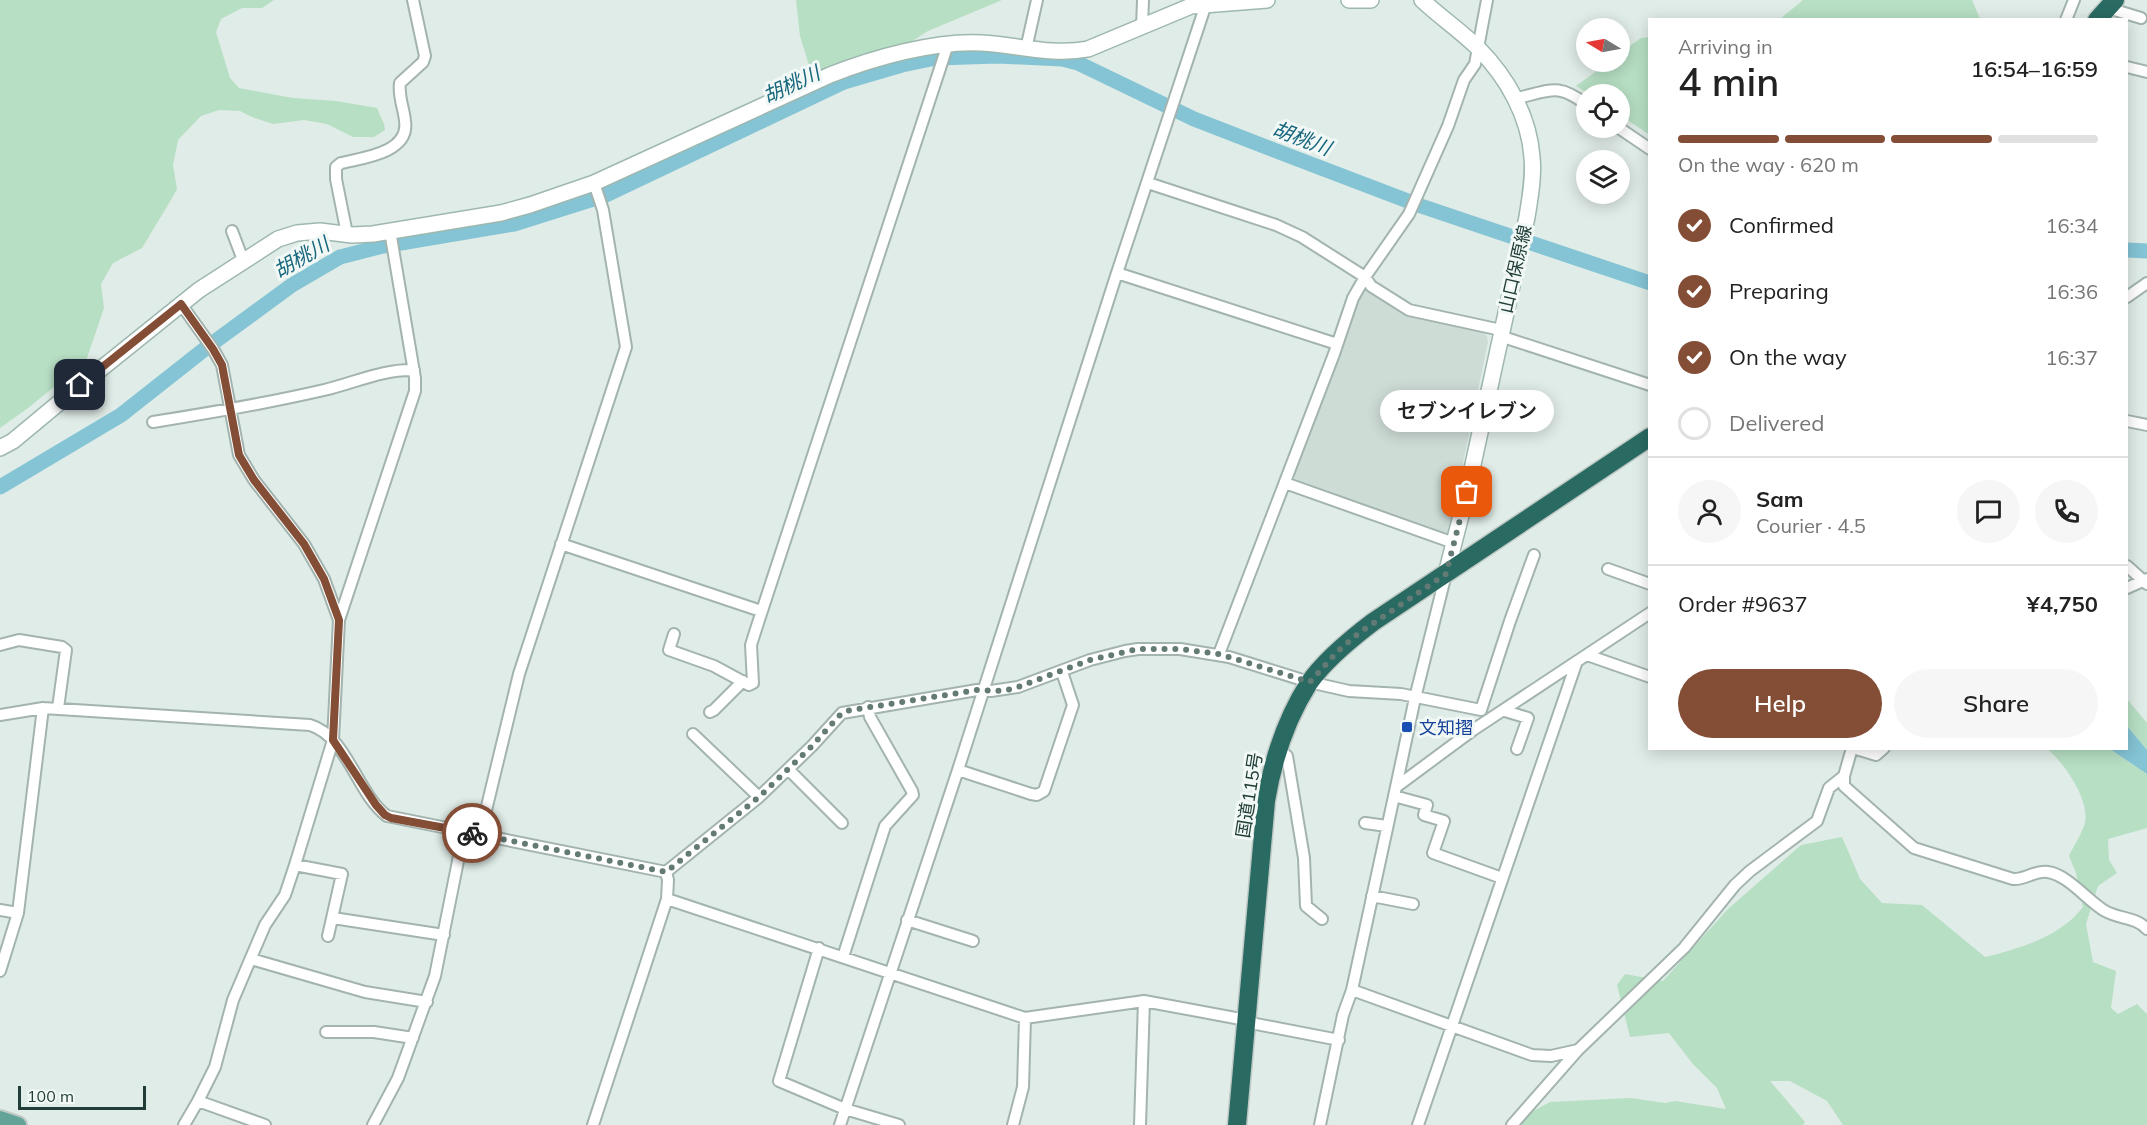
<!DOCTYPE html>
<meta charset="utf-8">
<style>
:root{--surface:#fff;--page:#f6f6f6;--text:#222;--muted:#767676;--line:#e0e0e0;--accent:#844e36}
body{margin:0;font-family:Mulish,"Noto Sans JP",sans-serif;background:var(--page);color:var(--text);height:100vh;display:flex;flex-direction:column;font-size:22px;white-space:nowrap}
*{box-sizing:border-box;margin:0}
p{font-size:20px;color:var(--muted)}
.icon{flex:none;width:33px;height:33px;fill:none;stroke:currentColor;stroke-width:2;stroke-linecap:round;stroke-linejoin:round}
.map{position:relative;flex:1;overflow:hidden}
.details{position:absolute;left:1648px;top:18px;width:480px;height:732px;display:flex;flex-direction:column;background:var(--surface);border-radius:0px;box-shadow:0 3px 15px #0003}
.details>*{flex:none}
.needle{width:39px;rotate:280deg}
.buttons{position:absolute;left:1576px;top:18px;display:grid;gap:12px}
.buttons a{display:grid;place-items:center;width:54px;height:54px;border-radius:50%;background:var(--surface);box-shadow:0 3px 15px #0003;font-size:30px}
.scale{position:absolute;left:18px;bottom:15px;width:128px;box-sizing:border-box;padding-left:6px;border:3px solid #203d37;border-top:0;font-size:16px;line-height:21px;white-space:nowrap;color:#203d37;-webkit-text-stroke:4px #f1f8f5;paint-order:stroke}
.pin{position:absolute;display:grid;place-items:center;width:51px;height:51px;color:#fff;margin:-26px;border-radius:12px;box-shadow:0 3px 9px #0006}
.courier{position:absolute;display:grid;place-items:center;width:60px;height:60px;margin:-30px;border:4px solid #844e36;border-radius:50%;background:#fff;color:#222;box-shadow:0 2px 8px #0007}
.bubble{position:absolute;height:42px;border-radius:21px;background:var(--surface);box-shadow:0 3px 15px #0003;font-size:20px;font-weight:600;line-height:42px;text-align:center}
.head em{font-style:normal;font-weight:600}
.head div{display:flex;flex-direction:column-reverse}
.head{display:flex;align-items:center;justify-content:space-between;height:102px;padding:0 30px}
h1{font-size:39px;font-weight:600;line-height:45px}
.bar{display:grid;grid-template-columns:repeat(4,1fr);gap:9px 6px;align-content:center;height:72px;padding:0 30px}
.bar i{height:8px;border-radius:4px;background:var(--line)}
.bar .on{background:var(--accent)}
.bar p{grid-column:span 4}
.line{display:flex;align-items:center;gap:15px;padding:0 30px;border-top:2px solid var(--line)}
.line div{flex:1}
.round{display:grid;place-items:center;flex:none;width:63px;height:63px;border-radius:32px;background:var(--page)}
ol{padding:0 30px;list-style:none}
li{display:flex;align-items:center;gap:18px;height:66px}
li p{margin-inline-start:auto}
li .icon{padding:6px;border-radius:50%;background:var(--accent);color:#fff;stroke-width:4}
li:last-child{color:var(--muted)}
li i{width:33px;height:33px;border:3px solid var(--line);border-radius:50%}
.action{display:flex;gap:12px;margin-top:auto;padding:12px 30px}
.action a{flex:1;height:69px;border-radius:36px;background:var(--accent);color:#fff;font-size:24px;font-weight:600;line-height:69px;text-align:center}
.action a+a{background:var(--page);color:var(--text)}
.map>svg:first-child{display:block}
</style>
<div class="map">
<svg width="2147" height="1125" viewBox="0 0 2147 1125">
<rect width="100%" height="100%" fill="#e0ece7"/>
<path fill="#cedcd6" d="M1365,291H1371L1401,312L1483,331L1487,337L1488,342L1448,535L1293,482L1290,477L1356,301L1362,292Z"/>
<path fill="#b7dfc4" d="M0,0H274L262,8H242L221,19L216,32L230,78L239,88L293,98L336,101L377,108L384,124L385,130L374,137H353L327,124L304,120L273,124L252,117L240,111L219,110L201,116L178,140L173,165L177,189L168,205L142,248L113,263L101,284L104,308L86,361L28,408L0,428Z
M796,0H1002L928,31L859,75L828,72L809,65L800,36Z
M1803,0H1972L1980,19H1780Z
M1650,37V135L1620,115V94H1589L1576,86L1609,62H1620V53L1641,38Z
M2127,699L2147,723V750L2127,726Z
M2047,749H2110L2147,774V828L2108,839L2109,860L2117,873L2098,886L2086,924L2093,962L2116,971L2111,1008L2118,1014L2137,1004L2147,1014V1125H1843L1827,1101L1790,1081H1770L1805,1122L1803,1125H1507L1550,1102L1631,1098L1665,1103L1675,1101L1726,1109L1717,1088L1692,1063L1669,1033L1630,1037L1617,985L1625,974L1663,981L1728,909L1801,845L1842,837L1860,879L1882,903L1922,905L1985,957C2021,948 2060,937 2083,907L2076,873L2069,856C2073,847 2084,830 2085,822C2090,800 2063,761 2047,749Z"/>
<path fill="#84c4d5" d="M2127,726L2147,750V774L2110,749L2127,748Z"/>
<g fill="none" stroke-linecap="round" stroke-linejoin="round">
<path stroke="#84c4d5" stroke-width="15" d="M2127,250L2147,251
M0,487L121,415L206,348L292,285L340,257L383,246L514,224L606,195L844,82L902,65L936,58L998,56L1062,59L1078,63L1194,119L1287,155L1421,206L1650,283"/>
<defs>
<path id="street" d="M2108,8L2141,18
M2066,20L2074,0
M1142,27L1143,0
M1026,49L1037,0
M2127,67L2147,72
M1517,98C1550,91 1557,82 1587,105
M1619,128L1650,149
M1148,183L1276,225L1302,237L1365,277L1371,286L1409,310L1501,330
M232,231L243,260
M347,234L336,179V167L341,163C362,158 410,153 405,121C404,108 398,97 400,83L423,62L425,56L413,0
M1117,273L1337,344
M2127,297L2147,283
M181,304L213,349L222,365L239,455L254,480L304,544L324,579L339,620
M1500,336L1650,385
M2127,421L2147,425
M153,422C210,413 268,403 324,390C354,383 383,369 414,370
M1285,483L1454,543
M561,544L761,611
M2127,566L2147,584
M1608,569L1650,584
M2127,588L2147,579
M674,634L669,650L714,666L749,685L753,683L751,645L757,626L948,44
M0,645L19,640L62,647L66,650L58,708
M1219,654L1334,354L1353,298L1365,277L1409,214L1448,126L1464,80L1475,64L1487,0
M1587,655L1650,677
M1505,711L1528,718L1517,749
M710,712L714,710L743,681
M0,715L43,708L310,725C347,736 357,794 387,816L666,872L668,880L667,899L1025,1018L1144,1001L1246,1020L1256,1024L1339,1040
M693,734L759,797
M1277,748L1287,756L1304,858L1306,906L1322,919
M1852,748L1844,776V786L1914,848L2013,879C2025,880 2035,870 2048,872C2068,875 2088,901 2105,911C2119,919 2136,917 2147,929
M1853,748L1876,755L1884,748
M788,769L842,823
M958,770L1115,279L1206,4
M1396,787L1415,698L1446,574
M1394,796L1427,805L1424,815L1444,821L1433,853L1502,878
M1365,823L1387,826
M480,835L519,674L626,347L603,210L594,183
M295,865L342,874L328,936
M666,872L759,797L812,746L842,713L977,690L991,691L1018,687L1090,660L1125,651L1138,649H1180L1229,657L1309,682L1349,691L1401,694L1481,710L1510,621L1534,555
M1372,896L1413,904
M0,910L18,913
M333,918L444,935
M907,920L973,941
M819,948L779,1081L845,1109L899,1125
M843,957L885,826L913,795L912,791L870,717L868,707
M251,959L365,992L427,1002
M0,971L18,913L43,708
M1352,990L1532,1055L1551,1056L1578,1050L1684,948L1735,885L1750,871L1817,821L1829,788L1844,776
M326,1032H374L413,1038
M184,1125L198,1101
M265,1125L198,1101L215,1067L233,1000L265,925L285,895L295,865L333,740L339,620L415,391V378L390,231
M373,1125L398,1078L435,976L464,831
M593,1125L667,899
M840,1125L958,770L1031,794L1037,795L1044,791L1073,705L1062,672
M1013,1125L1023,1087L1025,1018
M1140,1125L1144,1001
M1320,1125L1343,1015L1352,990L1396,787L1473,730L1650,613
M1418,1125L1577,661
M1512,1125L1578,1050"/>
<path id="secondary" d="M1349,0H1371
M1422,0C1440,17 1461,31 1478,48C1507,77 1529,116 1532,157C1534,177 1530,198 1527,217L1467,492L1446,574
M0,448L13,441L66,397L199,290L278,239L297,233L320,231L352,235L373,234L501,213L530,205L594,183L830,75C873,58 936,40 982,43C1018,45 1052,56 1088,49L1191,6L1267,0"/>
<path id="primary" d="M0,1119L18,1125"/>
<path id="highway" d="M2097,20L2115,0
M1237,1125L1266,801C1273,759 1286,719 1309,683C1324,661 1352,638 1373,622L1650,437"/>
</defs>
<use href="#street" stroke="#a3b4af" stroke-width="14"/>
<use href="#secondary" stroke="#9eb8b0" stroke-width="18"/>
<use href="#primary" stroke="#c1c9c7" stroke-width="20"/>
<use href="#highway" stroke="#c1c9c7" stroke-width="21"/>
<use href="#street" stroke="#fff" stroke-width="10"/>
<use href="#secondary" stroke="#fff" stroke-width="15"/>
<use href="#primary" stroke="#62a497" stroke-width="16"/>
<use href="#highway" stroke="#296b62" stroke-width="18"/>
</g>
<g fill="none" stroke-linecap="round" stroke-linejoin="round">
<path stroke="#637a75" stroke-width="6" stroke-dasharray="0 10.8" d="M472,833L666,872L759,797L812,746L839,716L846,711L977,690L1004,691L1018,687L1090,660L1138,649H1180L1219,654L1310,682L1338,651L1359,633L1446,574L1467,492"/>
<path stroke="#844e36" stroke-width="8" d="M80,385L181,304L213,349L222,365L239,455L254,480L304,544L324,579L339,620L333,740L376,805L385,815L391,818L472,833"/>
</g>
<rect fill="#1a4fb4" stroke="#f1f8f5" stroke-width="2" x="1401" y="721" width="12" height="12" rx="3"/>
<g text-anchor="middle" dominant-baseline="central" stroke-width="6" stroke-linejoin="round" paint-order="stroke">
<g font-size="18" fill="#203d37" stroke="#f1f8f5">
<text transform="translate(1515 269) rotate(-77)">山口保原線</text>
<text transform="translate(1249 795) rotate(-81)">国道115号</text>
</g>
<g font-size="18" fill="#164399" stroke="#f1f8f5" text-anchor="start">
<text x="1419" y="727">文知摺</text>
</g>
<g font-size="20" font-style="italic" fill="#16667d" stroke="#f1f8f5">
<text transform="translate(791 84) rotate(-25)">胡桃川</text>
<text transform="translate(1302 138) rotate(21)">胡桃川</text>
<text transform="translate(301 257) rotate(-30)">胡桃川</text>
</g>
</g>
</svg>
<div class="buttons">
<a><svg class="needle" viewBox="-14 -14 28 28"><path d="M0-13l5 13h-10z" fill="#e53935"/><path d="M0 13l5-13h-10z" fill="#767676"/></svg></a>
<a><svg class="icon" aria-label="locate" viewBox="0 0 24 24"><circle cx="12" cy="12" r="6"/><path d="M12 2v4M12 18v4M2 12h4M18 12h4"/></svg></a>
<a><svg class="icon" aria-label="layers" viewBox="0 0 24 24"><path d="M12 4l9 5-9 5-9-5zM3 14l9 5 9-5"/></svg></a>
</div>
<div class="scale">100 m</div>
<div class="pin" style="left:1467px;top:492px;background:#ea580c"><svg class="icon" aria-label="bag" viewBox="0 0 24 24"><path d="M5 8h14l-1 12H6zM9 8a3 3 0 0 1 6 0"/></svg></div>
<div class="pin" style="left:80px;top:385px;background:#1f2937"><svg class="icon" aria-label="home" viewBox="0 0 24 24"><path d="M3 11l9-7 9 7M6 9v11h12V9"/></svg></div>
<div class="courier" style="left:472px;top:833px"><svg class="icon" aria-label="bike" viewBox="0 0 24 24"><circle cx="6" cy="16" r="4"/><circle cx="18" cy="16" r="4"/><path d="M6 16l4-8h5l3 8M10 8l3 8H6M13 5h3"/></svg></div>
<div class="bubble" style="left:1380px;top:390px;width:174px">セブンイレブン</div>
<section class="details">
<div class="head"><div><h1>4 min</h1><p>Arriving in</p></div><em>16:54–16:59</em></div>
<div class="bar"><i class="on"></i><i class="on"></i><i class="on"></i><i></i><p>On the way · 620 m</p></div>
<ol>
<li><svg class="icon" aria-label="check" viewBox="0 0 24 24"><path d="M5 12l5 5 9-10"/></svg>Confirmed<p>16:34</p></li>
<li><svg class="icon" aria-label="check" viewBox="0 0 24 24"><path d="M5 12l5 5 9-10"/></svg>Preparing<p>16:36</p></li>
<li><svg class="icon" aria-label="check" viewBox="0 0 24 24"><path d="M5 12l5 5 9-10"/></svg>On the way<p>16:37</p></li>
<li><i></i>Delivered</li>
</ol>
<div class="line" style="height:108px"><a class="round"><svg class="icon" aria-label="person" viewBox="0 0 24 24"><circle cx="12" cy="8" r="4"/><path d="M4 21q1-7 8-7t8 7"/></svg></a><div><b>Sam</b><p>Courier · 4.5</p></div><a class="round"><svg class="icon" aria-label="chat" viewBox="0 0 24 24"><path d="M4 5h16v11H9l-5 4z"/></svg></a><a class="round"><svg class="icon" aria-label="phone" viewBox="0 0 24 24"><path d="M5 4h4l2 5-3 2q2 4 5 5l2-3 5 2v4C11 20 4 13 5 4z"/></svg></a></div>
<div class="line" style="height:78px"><div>Order #9637</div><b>¥4,750</b></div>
<div class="action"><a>Help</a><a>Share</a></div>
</section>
</div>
